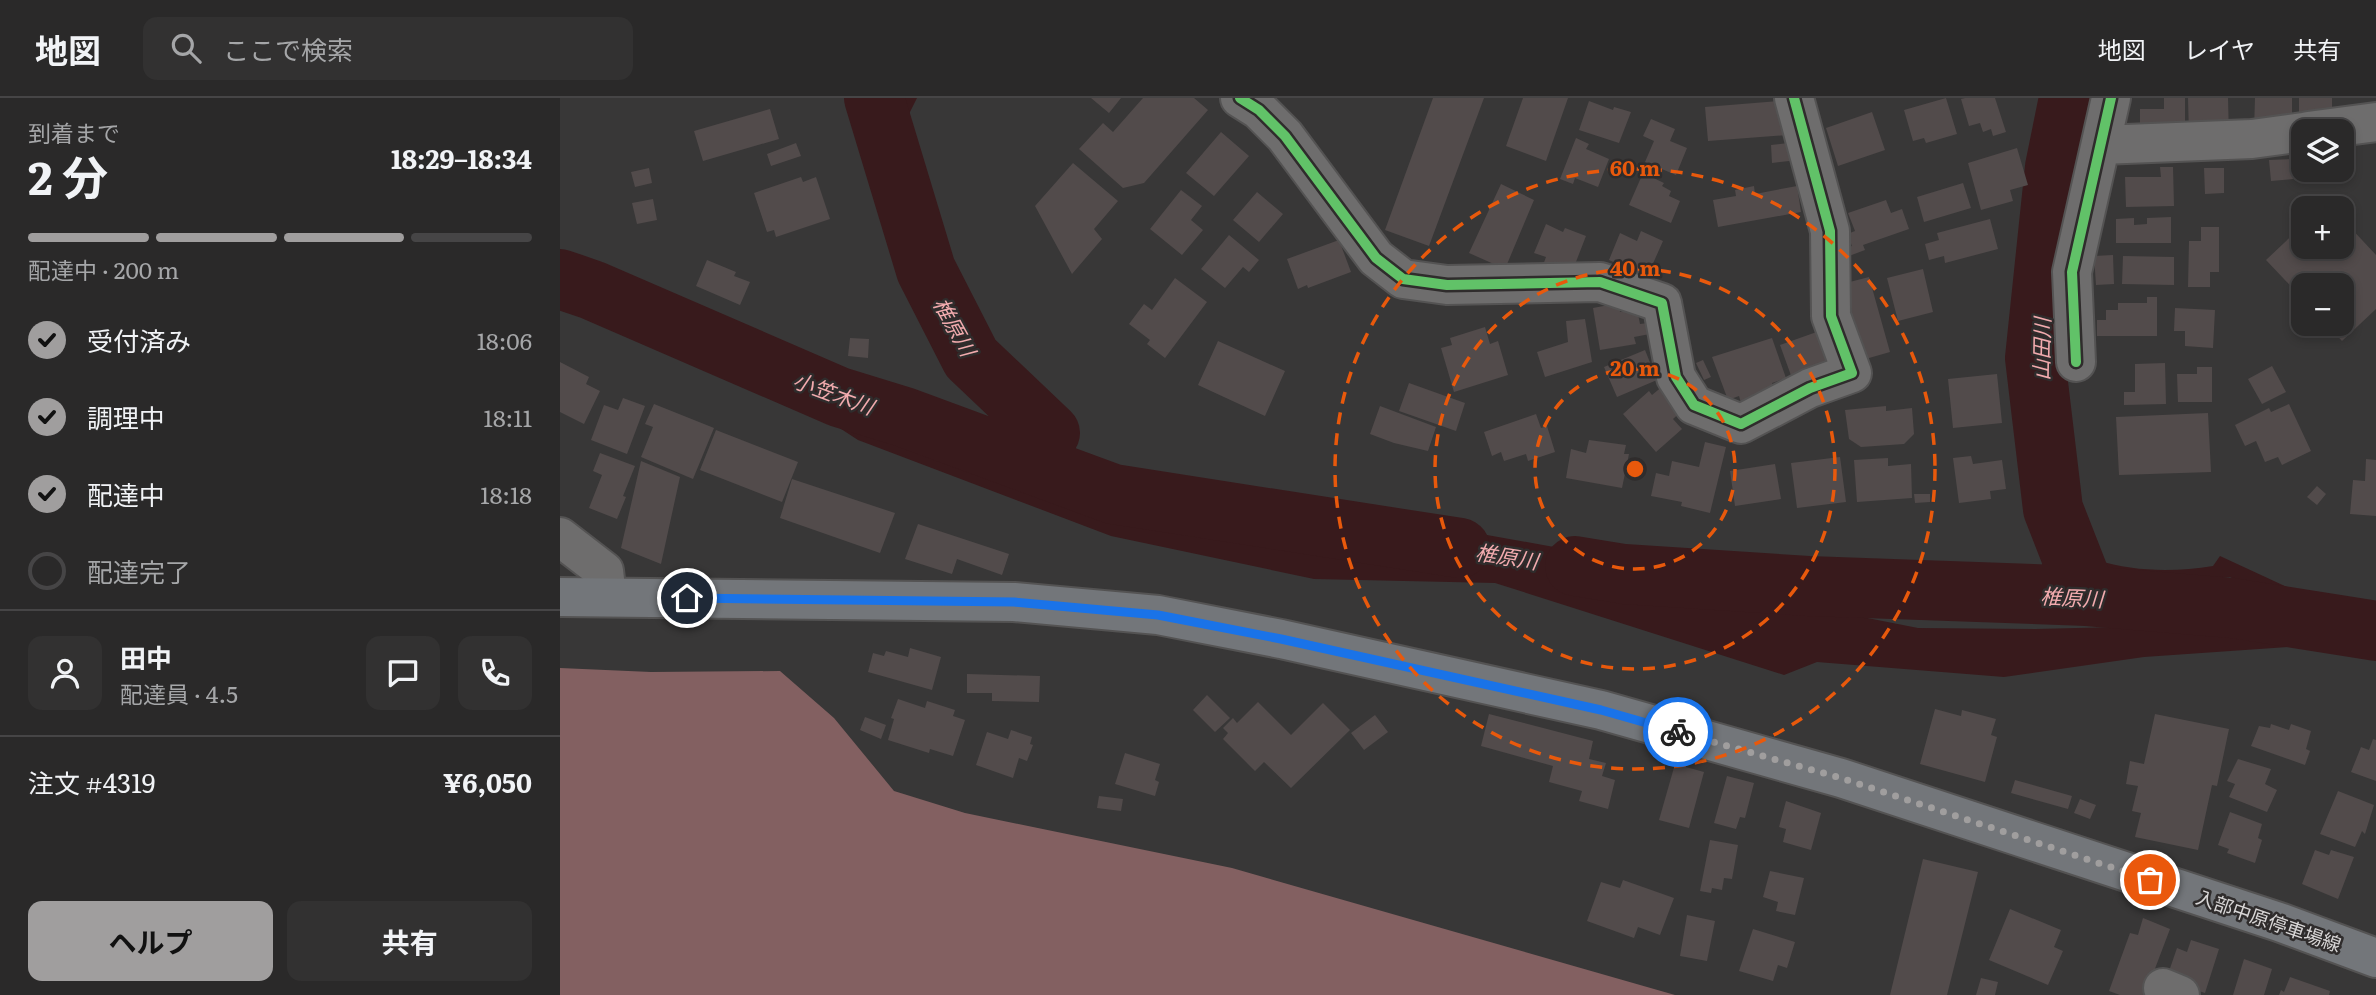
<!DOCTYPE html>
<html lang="ja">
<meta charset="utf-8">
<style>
:root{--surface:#2a2929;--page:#323131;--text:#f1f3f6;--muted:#a5a6a8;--line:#464546;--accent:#a09e9e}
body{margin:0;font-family:Literata,"Noto Sans JP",serif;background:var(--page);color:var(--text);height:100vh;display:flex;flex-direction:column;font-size:26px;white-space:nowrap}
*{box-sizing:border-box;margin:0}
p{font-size:23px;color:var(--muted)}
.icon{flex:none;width:38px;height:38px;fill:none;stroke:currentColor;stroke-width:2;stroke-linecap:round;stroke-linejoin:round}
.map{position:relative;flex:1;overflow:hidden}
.side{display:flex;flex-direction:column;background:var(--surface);width:560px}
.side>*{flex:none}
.buttons{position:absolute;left:1731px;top:21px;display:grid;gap:14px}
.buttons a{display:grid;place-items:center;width:63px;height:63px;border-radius:14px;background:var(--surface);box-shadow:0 4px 10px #0003,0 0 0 2px var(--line);font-size:35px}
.pin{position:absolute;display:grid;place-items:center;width:60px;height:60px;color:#fff;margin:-30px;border:4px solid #fff;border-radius:50%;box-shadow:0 2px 7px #0007}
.courier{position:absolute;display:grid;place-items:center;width:70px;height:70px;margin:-35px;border:5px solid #1a73e8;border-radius:50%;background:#fff;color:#222;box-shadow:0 2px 9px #0007}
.headline em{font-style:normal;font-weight:700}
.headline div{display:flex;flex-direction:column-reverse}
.headline{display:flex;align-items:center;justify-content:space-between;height:119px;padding:0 28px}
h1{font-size:46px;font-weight:700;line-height:52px}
.bar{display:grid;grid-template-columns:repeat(4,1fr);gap:10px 7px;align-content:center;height:84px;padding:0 28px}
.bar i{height:9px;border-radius:5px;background:var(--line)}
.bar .active{background:var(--accent)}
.bar p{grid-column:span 4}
.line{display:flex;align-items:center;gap:18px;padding:0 28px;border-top:2px solid var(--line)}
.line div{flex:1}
.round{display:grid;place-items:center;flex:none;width:74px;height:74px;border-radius:14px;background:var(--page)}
ol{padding:0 28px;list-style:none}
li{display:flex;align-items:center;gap:21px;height:77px}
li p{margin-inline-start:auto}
li .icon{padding:7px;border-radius:50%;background:var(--accent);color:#111;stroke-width:4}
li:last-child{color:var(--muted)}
li i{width:38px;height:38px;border:4px solid var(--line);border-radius:50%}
.cta{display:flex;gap:14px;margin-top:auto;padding:14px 28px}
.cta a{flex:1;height:80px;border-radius:14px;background:var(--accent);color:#111;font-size:28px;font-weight:700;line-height:80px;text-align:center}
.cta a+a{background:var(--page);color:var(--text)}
header{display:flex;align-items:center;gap:42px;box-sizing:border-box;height:98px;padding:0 35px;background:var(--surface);border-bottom:2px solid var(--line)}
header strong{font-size:33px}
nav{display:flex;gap:38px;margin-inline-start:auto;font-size:24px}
.search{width:490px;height:63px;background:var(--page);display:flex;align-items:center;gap:18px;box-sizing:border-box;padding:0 24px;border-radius:14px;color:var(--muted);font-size:26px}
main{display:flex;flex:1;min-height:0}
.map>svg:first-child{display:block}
</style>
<header>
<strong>地図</strong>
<div class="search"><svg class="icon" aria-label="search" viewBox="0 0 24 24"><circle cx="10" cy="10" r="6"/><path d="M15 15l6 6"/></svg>ここで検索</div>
<nav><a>地図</a><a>レイヤ</a><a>共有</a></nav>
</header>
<main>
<section class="side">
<div class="headline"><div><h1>2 分</h1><p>到着まで</p></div><em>18:29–18:34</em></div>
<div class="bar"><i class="active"></i><i class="active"></i><i class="active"></i><i></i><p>配達中 · 200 m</p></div>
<ol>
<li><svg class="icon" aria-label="check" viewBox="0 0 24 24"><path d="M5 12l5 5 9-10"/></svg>受付済み<p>18:06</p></li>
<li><svg class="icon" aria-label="check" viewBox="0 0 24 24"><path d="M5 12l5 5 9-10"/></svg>調理中<p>18:11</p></li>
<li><svg class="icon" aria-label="check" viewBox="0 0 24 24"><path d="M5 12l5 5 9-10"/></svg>配達中<p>18:18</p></li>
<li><i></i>配達完了</li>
</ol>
<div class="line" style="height:126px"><a class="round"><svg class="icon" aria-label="person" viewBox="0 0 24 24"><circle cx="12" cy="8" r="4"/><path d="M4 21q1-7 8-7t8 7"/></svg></a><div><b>田中</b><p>配達員 · 4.5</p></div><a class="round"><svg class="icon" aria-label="chat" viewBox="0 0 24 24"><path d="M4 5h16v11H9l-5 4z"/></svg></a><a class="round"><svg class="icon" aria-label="phone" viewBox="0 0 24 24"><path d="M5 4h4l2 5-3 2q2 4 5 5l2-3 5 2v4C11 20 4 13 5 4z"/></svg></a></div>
<div class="line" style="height:91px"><div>注文 #4319</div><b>¥6,050</b></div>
<div class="cta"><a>ヘルプ</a><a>共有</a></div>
</section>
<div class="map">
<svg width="1816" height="897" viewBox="0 0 1816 897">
<rect width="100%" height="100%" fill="#383737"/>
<path fill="#836061" d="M0,570L91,574L220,573L274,620L334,693L405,715L672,770L1115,897H0Z"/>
<path fill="#381a1c" d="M324,0H357L342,30L356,157L404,233L487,323L573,408L644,433L658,426L755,445L809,443L841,423L877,428L994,449L1137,489H1179L1272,513L1358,530L1475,531L1599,528L1727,510L1670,479L1593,488H1541L1504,438L1528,439L1537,462C1574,474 1615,474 1653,468L1660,458L1757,503L1816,510V547H1755L1584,559L1444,579L1257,564L1224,577L935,485L754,481L551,438L298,342L186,269L301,330L380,358H394L510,392L478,338L351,175L315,61Z"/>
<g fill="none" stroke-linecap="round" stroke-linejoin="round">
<path stroke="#381a1c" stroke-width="60" d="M314,0L366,172L411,260L490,335
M1509,0L1495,69L1475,260L1493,411L1527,498
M0,181L32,192L279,299L344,319L553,396L900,450
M1015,468L1064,476L1248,488L1527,498L1672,510L1816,533"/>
</g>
<path fill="#524b4b" d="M531,0H561L549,15Z
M583,0H634L648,12L584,85L563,90L519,51L543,25L553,34Z
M873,0H924L869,148L825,132Z
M963,0H1008L986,63L946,48Z
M1386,0L1397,36L1366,45L1364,40L1353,43L1344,12Z
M1405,0H1435L1446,34L1433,38L1431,31L1423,34L1420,25L1409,28L1401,1Z
M1604,0H1625V39L1580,38V11H1604Z
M1628,0H1668L1669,38H1629Z
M1695,0H1732V32H1694Z
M1739,0H1772V16L1739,31Z
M1029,3L1053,12L1054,9L1071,14L1059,45L1019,32Z
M1219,3L1228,37L1148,43L1145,9Z
M210,11L219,41L143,63L134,33Z
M1312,14L1325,52L1278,68L1266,30Z
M1091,21L1115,31L1110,43L1127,50L1116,77L1085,64L1094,43L1083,38Z
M661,34L689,58L654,98L626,75Z
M1016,40L1029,46L1026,51L1049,61L1038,89L1015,80L1013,86L1000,81Z
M1236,44L1238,62L1212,65L1211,47Z
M236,45L241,58L211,68L207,56Z
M1457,50L1468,87L1450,92L1453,103L1421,112L1408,65Z
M1732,61L1733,81L1711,83L1709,62Z
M513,65L558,103L534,131L542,141L512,176L475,108Z
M1600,69H1613L1614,108L1566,109L1565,79H1601Z
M89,70L92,85L75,89L71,74Z
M1644,70H1664V95L1645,96Z
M1083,75L1104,85L1102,88L1111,93L1109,98L1120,103L1111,125L1069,107Z
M241,79L243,84L256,79L270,121L216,139L214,132L207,134L194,95Z
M1403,85L1411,110L1364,124L1357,99Z
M941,86L974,102L945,171L909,155Z
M1194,88L1195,96L1237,88L1241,114L1158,129L1153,102L1176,98L1175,92Z
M621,92L642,108L631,122L643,132L622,157L590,131Z
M697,94L723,116L699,144L673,122Z
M93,101L97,122L77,126L72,105Z
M1326,102L1331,115L1342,111L1349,131L1303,147L1305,152L1289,158L1286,150L1292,148L1287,136L1295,133L1288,115Z
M1611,119V145H1556V121L1574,120V127L1587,126V120Z
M1430,121L1438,151L1385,165L1384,158L1369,162L1365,146L1379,142L1377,135Z
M986,126L1003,134L1005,130L1026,138L1014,169L1003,165L999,172L983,167L986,159L974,155Z
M1743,127V149H1782V135L1789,128L1816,157V211L1782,243L1766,226H1782V187H1743V201L1706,162Z
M1641,129H1659V174H1650V189H1628L1629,143H1641Z
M1081,133L1103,143L1087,179L1049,162L1060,135L1077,143Z
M669,137L699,162L689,174L683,169L665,190L641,171Z
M779,142L791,174L748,190L747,187L738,191L727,161Z
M1553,157L1554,186L1536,187L1534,158Z
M1563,158L1614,159V187L1562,186Z
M147,162L176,174L174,178L190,184L180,207L136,188Z
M1363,171L1373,214L1338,223L1327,180Z
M1309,179L1330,254L1302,262L1290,215L1292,214L1289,198L1282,186Z
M615,180L647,204L605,260L587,246L590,242L569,226L584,206L592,212Z
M1587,199H1597V238H1537V222H1546V212H1558V205H1587Z
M1059,205L1060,214L1077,211L1080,226L1088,225L1090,236L1074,239L1076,246L1040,252L1033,210Z
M1615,210L1655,212L1653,250L1625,248V233H1614Z
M1025,221L1032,264L985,279L977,254L1008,244L1006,223Z
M925,229L930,246L938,243L948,277L894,294L881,250L892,247L890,240Z
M1265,231L1278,267L1233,283L1220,247Z
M290,240L309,241L308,260L288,258Z
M1212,240L1226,280L1212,285L1215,293L1185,318L1179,298L1168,302L1152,259Z
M658,243L725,273L705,318L638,287Z
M1085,252L1097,282L1057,299L1044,269Z
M1143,262L1151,279L1144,282L1136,265Z
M0,264L29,279L26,286L40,293L24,326L0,314Z
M1605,265L1606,306L1564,307V294H1575V266Z
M1712,268L1726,294L1702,306L1688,281Z
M1637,269H1652V304H1618L1617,276H1637Z
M1437,276L1442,325L1393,330L1388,281Z
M849,285L905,305L896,333L839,313Z
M1104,287L1124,311L1113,321L1122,331L1096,354L1063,316L1089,293L1092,297Z
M63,300L85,308L67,356L31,342L44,307L58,312Z
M94,306L154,330L133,381L81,359L93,329L85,326Z
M1729,306L1751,353L1722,367L1718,359L1705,364L1696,343L1685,348L1675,327L1709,310L1711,314Z
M820,308L876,329L868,353L834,345L810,336Z
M1326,308V313L1352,310L1354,336L1344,346L1301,349L1289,341L1285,312Z
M1648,315L1651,374L1559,377L1556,319Z
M976,316L981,330L987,328L995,354L968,363L966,356L944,363L941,354L932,358L924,334Z
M156,332L238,364L222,404L140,372Z
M1029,342L1066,347L1064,356H1069L1062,390L1006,380L1011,351L1026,355Z
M1145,344L1166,349L1150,415L1121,408L1122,404L1091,398L1096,375L1109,378L1112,363L1139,369Z
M40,355L75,368L63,398L66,399L57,421L29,410L42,377L33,373Z
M1411,358L1413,366L1442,362L1446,391L1430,393L1431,401L1399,405L1393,360Z
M1280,359L1286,404L1237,410L1231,365Z
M1328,360V368L1351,366L1352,400L1297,404L1294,362Z
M1806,361L1816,362V418L1790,416L1793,382L1805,383Z
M81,363L120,379L101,466L61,450Z
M1215,366L1221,401L1175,408L1170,373Z
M232,381L335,415L320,455L220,420Z
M1757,388L1766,396L1757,407L1747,399Z
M1354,396H1370V404L1355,405Z
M358,426L449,456L442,477L397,461L392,476L345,461Z
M350,550L381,559L372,592L308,574L313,555L324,558L326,553L348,559Z
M407,576L480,578L479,604L432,603V595H407Z
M647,597L670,620L655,634L633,612Z
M338,601L365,610L367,603L395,612L393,618L405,622L393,658L370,651L369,655L328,642L334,621L331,620Z
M698,604L731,637L763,605L790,632L731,690L704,664L695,673L663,641L668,635L663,630L673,620L677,625Z
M1375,611L1401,618L1402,612L1436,621L1431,637L1437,639L1425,684L1360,666Z
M929,616L1033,643L1029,661L1046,665L1042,678L1055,682L1048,711L1019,703L1022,693L989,684L993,668L921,648Z
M1595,616L1669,631L1657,688L1652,687L1638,752L1575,739L1581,715L1572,713L1578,688L1566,686L1570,663L1584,666Z
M815,617L828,634L804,652L791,635Z
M305,619L326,627L321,641L300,632Z
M1711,626L1729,632L1731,626L1751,633L1746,651L1750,653L1745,667L1691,648L1699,628L1710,630Z
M451,632L472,639L470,646L473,647L467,663L459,660L453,680L416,667L427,634L448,641Z
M1813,641L1816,642V683L1791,674L1801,649L1809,652Z
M565,655L600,666L595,682L599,684L595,698L555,686Z
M1678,661L1711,671L1705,686L1717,692L1707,714L1669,699L1675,686L1667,683Z
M1115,666L1144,674L1129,730L1099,722Z
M1167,678L1194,685L1185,720L1180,719L1176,731L1154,725Z
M1455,682L1512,698L1508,711L1451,695Z
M1778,693L1814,707L1805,736L1802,733L1795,749L1760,736Z
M539,698L563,701L561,713L537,710Z
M1520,701L1536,707L1530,721L1514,715Z
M1226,703L1261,715L1251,752L1223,744L1226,731L1219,729Z
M1670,714L1702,726L1698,740L1702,742L1695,765L1667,755L1669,751L1658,747Z
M1150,742L1178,747L1172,781L1164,780L1162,792L1152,790L1151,795L1140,793Z
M1755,752L1769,757L1771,752L1794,759L1778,801L1742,786Z
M1363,761L1418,774L1387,897H1330Z
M1210,773L1244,780L1235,817L1216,813L1218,804L1203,799Z
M1063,782L1114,800L1100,837L1078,829L1074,840L1027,823L1041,784L1060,790Z
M1450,811L1501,832L1494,849L1503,853L1488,887L1429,862Z
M1127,817L1155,823L1147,863L1120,858Z
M1583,820L1610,831L1585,897H1560L1549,893L1570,835L1578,837Z
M1193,831L1235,844L1227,870L1218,867L1213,883L1179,873Z
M1631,842L1659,851L1645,895L1606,882L1617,850L1627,854Z
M1684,861L1712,871L1704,897H1673Z
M1730,879L1770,893L1769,897H1719L1721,892L1724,894Z
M1421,880L1438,884L1435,897H1416Z"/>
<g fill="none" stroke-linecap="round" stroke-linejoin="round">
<defs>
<path id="minor" d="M680,0L699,12L725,38L816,160L843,181L887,187L1040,184L1102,205L1116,279L1134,307L1181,326L1250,290L1292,275L1271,218L1270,133L1234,0
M1748,33L1816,24
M1541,47L1692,41L1743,34
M1516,264L1512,174L1551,0
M0,439L44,473L47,499
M1603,890L1620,897"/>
<path id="major" d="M0,499L454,504L598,517L721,541L1041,612L1281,680L1719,824L1816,860"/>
</defs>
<use href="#minor" stroke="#545353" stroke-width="42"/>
<use href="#major" stroke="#545353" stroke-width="42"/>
<use href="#minor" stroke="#6e6d6d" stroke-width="38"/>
<use href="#major" stroke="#73767a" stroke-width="38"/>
<defs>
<path id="cycleway" d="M680,0L699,12L725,38L816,160L843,181L887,187L1040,184L1102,205L1116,279L1134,307L1181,326L1250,290L1292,275L1271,218L1270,133L1234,0
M1516,264L1512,174L1551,0"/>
</defs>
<use href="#cycleway" stroke="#2f2c2c" stroke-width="15"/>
<use href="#cycleway" stroke="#61c268" stroke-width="10"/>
</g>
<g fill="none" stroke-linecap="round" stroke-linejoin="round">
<path stroke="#a09e9e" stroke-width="7" stroke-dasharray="0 12.6" d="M1118,634L1281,680L1590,782"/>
<path stroke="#1a73e8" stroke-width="9" d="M127,500L454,504L598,517L721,541L1041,612L1118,634"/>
</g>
<g fill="none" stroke="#e8590c" stroke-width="3.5" stroke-dasharray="12 9">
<circle cx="1075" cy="371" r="100"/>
<circle cx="1075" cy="371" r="200"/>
<circle cx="1075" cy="371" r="300"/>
</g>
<g text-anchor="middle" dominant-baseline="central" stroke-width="5" stroke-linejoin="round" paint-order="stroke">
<g font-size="19" fill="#d8d6d6" stroke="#2f2c2c">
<text transform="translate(1709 822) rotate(19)">入部中原停車場線</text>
</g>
<g font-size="21" font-style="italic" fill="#f2abae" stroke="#2f2c2c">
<text transform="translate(396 228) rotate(61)">椎原川</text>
<text transform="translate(1480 251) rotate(-89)">山田川</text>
<text transform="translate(274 294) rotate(20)">小笠木川</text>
<text transform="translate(947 457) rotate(9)">椎原川</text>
<text transform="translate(1512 498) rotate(3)">椎原川</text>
</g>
</g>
<circle cx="1075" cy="371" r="10" fill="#e8590c" stroke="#2f2c2c" stroke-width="3.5"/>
<g font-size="21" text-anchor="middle" font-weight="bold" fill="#e8590c" stroke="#2f2c2c" stroke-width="5" stroke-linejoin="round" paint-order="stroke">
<text x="1075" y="78">60 m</text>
<text x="1075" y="178">40 m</text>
<text x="1075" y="278">20 m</text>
</g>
</svg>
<div class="buttons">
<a><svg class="icon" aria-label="layers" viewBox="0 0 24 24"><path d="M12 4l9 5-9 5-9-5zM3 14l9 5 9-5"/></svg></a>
<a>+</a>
<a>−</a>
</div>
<div class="pin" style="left:1590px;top:782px;background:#ea580c"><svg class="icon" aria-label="bag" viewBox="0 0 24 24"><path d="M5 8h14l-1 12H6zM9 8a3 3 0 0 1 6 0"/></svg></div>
<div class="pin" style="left:127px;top:500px;background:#1f2937"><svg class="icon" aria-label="home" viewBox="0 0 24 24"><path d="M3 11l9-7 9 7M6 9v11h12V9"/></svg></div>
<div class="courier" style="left:1118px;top:634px"><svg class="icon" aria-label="bike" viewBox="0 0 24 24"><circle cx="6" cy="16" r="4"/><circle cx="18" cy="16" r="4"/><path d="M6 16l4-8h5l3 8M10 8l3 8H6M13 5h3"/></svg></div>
</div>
</main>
